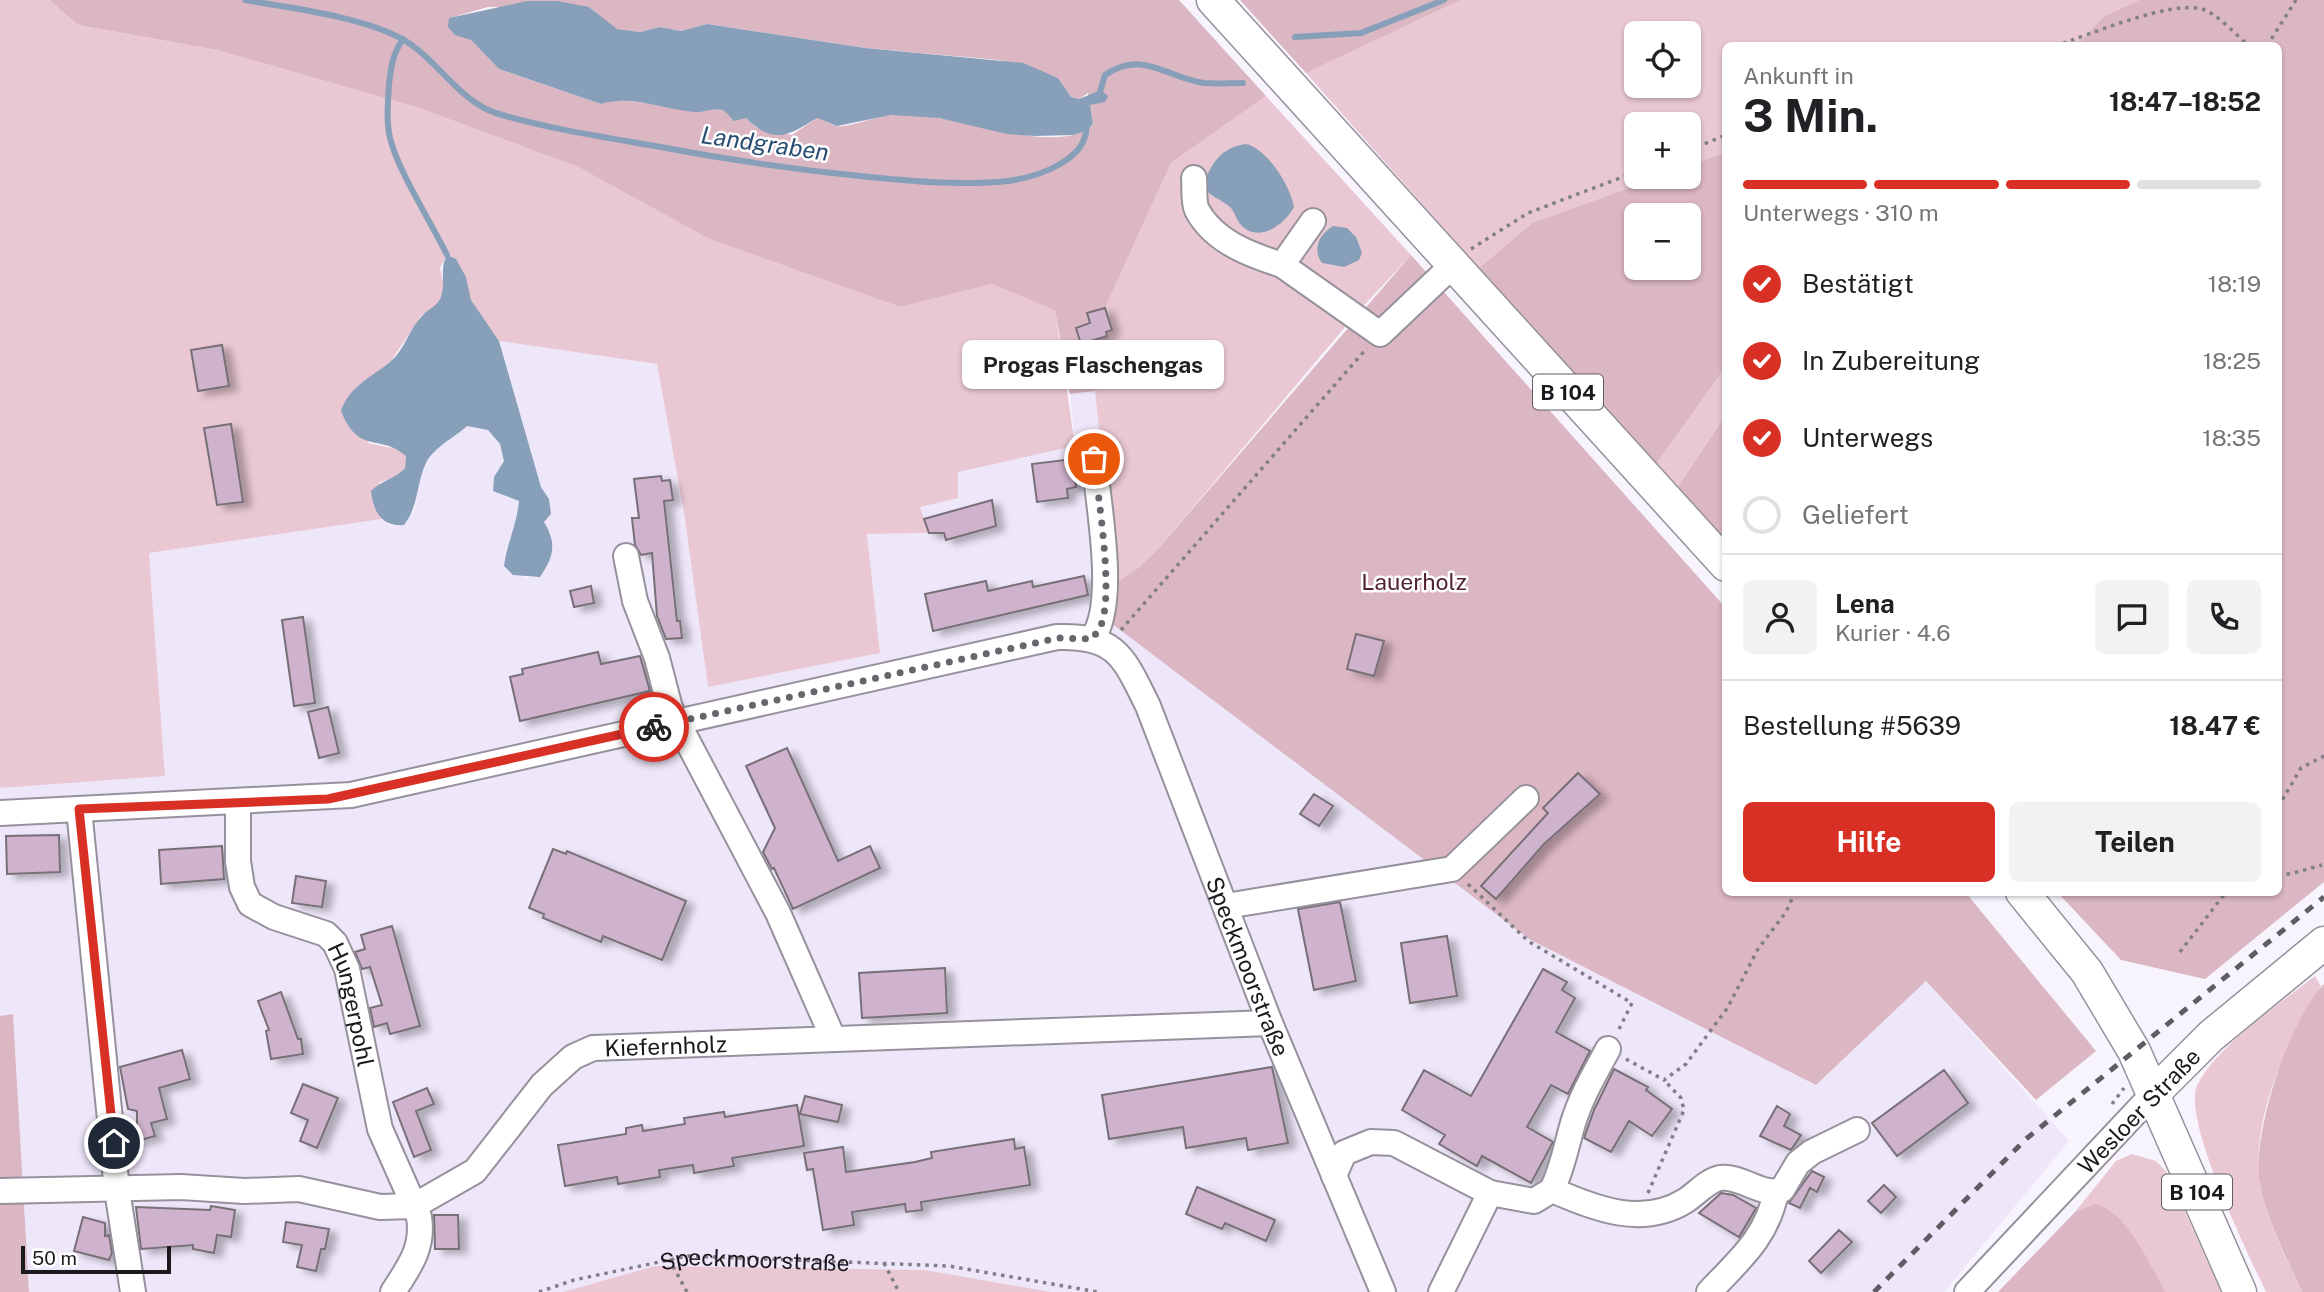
<!DOCTYPE html>
<html lang="de">
<meta charset="utf-8">
<style>
:root{--surface:#fff;--page:#f2f2f2;--text:#202124;--muted:#757577;--line:#e0e0e0;--accent:#d93025}
body{margin:0;font-family:"Public Sans",sans-serif;background:var(--page);color:var(--text);height:100vh;display:flex;flex-direction:column;font-size:26px;white-space:nowrap}
*{box-sizing:border-box;margin:0}
p{font-size:23px;color:var(--muted)}
.icon{flex:none;width:38px;height:38px;fill:none;stroke:currentColor;stroke-width:2;stroke-linecap:round;stroke-linejoin:round}
.map{position:relative;flex:1;overflow:hidden}
.sheet{position:absolute;left:1722px;top:42px;width:560px;height:854px;display:flex;flex-direction:column;background:var(--surface);border-radius:10px;box-shadow:0 2px 5px #0004}
.sheet>*{flex:none}
.tools{position:absolute;left:1624px;top:21px;display:grid;gap:14px}
.tools a{display:grid;place-items:center;width:77px;height:77px;border-radius:10px;background:var(--surface);box-shadow:0 2px 5px #0004;font-size:35px}
.scale{position:absolute;left:21px;bottom:18px;width:150px;box-sizing:border-box;padding-left:7px;border:4px solid #1b191e;border-top:0;font-size:19px;line-height:24px;white-space:nowrap;color:#1b191e;-webkit-text-stroke:5px #fff;paint-order:stroke}
.pin{position:absolute;display:grid;place-items:center;width:60px;height:60px;color:#fff;margin:-30px;border:4px solid #fff;border-radius:50%;box-shadow:0 2px 7px #0007}
.courier{position:absolute;display:grid;place-items:center;width:70px;height:70px;margin:-35px;border:5px solid #d93025;border-radius:50%;background:#fff;color:#222;box-shadow:0 2px 9px #0007}
.bubble{position:absolute;height:49px;border-radius:10px;background:var(--surface);box-shadow:0 2px 5px #0004;font-size:23px;font-weight:700;line-height:49px;text-align:center}
.summary em{font-style:normal;font-weight:700}
.summary div{display:flex;flex-direction:column-reverse}
.summary{display:flex;align-items:center;justify-content:space-between;height:119px;padding:0 21px}
h1{font-size:46px;font-weight:700;line-height:52px}
.bar{display:grid;grid-template-columns:repeat(4,1fr);gap:10px 7px;align-content:center;height:84px;padding:0 21px}
.bar i{height:9px;border-radius:5px;background:var(--line)}
.bar .on{background:var(--accent)}
.bar p{grid-column:span 4}
.line{display:flex;align-items:center;gap:18px;padding:0 21px;border-top:2px solid var(--line)}
.line div{flex:1}
.round{display:grid;place-items:center;flex:none;width:74px;height:74px;border-radius:10px;background:var(--page)}
ol{padding:0 21px;list-style:none}
li{display:flex;align-items:center;gap:21px;height:77px}
li p{margin-inline-start:auto}
li .icon{padding:7px;border-radius:50%;background:var(--accent);color:#fff;stroke-width:4}
li:last-child{color:var(--muted)}
li i{width:38px;height:38px;border:4px solid var(--line);border-radius:50%}
.cta{display:flex;gap:14px;margin-top:auto;padding:14px 21px}
.cta a{flex:1;height:80px;border-radius:10px;background:var(--accent);color:#fff;font-size:28px;font-weight:700;line-height:80px;text-align:center}
.cta a+a{background:var(--page);color:var(--text)}
.map>svg:first-child{display:block}
</style>
<div class="map">
<svg width="2324" height="1292" viewBox="0 0 2324 1292">
<defs>
<filter id="shadow"><feDropShadow dx="8" dy="4.5" stdDeviation="3.5" flood-color="#0004"/></filter>
</defs>
<rect width="100%" height="100%" fill="#f8f4fe"/>
<path fill="#eee7fa" d="M499,341L657,364L684,513L708,687L880,653L867,534L928,533L920,507L957,472L1075,446L1070,394L1095,391L1115,583L1816,1085L1926,981L2069,1141L1944,1292H1051L925,1270L655,1266L563,1292H29L13,1014L0,1016V788L165,775L149,553L382,519L392,526L414,512L419,482L427,461L439,447L467,426L488,430L500,444L504,461L494,477L519,501L514,532L506,550L524,578L540,576L548,566L552,535L544,522L551,514L549,499L541,487Z"/>
<path fill="#e9c8d3" fill-rule="evenodd" d="M0,0H49L78,25L217,50L419,108L578,167L709,239L900,307L992,284L1055,309L1075,446L958,472V498L920,507L929,533L867,534L880,653L708,687L684,513L657,364L499,341C490,328 480,316 473,303C463,286 468,264 447,255L440,268L444,287L440,302L421,316L391,361L357,387L368,443L397,449L406,456L405,468L397,477L380,482L373,505L382,519L149,553L165,776L0,788Z
M1461,0H2139L2103,17L2077,45L1726,46L1725,152L1689,166V124H1636V177H1659L1532,223L1479,268L1306,73ZM1636,33H1689V86H1636Z
M1266,96L1411,255L1356,314L1158,549L1138,568L1115,583L1095,391L1113,376L1106,332L1112,329L1105,308L1171,163Z
M1725,368V416L1677,488L1656,464Z
M2315,976L2321,986C2288,1042 2254,1109 2259,1177C2262,1213 2287,1259 2302,1292H2266C2249,1255 2182,1120 2197,1086C2214,1048 2282,1002 2315,976Z
M2132,1154L2156,1161L2168,1174L2221,1292H2166L2129,1231L2075,1212L2116,1161Z
M655,1266L925,1270L1051,1292H563Z"/>
<path fill="#dbb6c3" fill-rule="evenodd" d="M49,0H1179L1266,96L1171,163L1105,308L1087,313L1090,323L1076,328L1081,344L1107,336L1117,353L1113,376L1095,391L1070,394L1055,310L992,284L900,307L709,239L578,167L419,108L217,50L78,25ZM488,7H589L616,29L640,32L660,27L681,31L707,24L865,48L999,60L1058,78L1071,97L1079,99L1088,93L1093,125C1064,154 974,123 938,118C924,115 909,115 895,115C879,115 849,128 837,126C831,125 824,120 817,118L792,135L757,128L746,118L714,108L702,112L639,102L613,100L601,104L499,69L450,18Z
M1240,0H1461L1306,73Z
M2139,0H2324V882L2205,979L2121,960L2058,893L2278,892V46L2077,45L2103,17Z
M1725,152V368L1656,464L1479,268L1532,223L1659,177H1689V166ZM1636,215H1689V268H1636Z
M1411,255L1725,607L1726,892L1966,893L2096,1051L2036,1100L1926,981L1816,1085L1529,939L1111,623L1115,583L1138,568L1158,549Z
M1725,416V540L1677,488Z
M2324,984V1292H2302C2287,1258 2263,1214 2259,1178C2254,1127 2289,1021 2324,984Z
M13,1014L29,1292H0V1016Z
M2095,1204C2128,1212 2149,1265 2166,1292H1998L2075,1212Z"/>
<path fill="#879fb8" d="M527,1H557L589,7L617,29L640,32L660,27L681,31L707,24L865,48L1023,63L1058,78L1071,97L1079,99L1101,90L1108,96L1105,102L1090,105L1093,124L1087,131L1073,135L1034,136L1007,134L939,118L891,115L837,126L817,118C788,136 774,145 746,118L734,121C730,117 727,112 722,110C712,107 705,113 695,112C664,110 632,94 601,104L499,69L471,40L455,35L448,27L449,18Z
M1246,144C1267,149 1290,185 1294,207C1285,224 1259,244 1241,225C1236,220 1235,212 1230,207C1221,199 1210,197 1204,187C1209,164 1222,147 1246,144Z
M1333,226L1347,228L1356,237L1362,253L1359,260L1344,267L1322,263C1312,250 1319,234 1333,226Z
M447,255L456,259L466,277L471,300L499,341L541,487L549,499L551,514L544,522C557,543 554,557 540,577L513,575L504,566C507,543 517,524 519,501L493,491L494,477L504,461L500,444L488,430L467,426C454,438 434,447 426,463C416,484 419,506 404,525C382,527 373,512 371,491C382,480 395,479 405,468L406,456C380,433 359,456 341,411C349,386 372,377 391,361C405,349 409,329 422,316C428,309 438,306 441,297C446,281 439,270 447,255Z"/>
<g fill="none" stroke-linecap="round" stroke-linejoin="round">
<path stroke="#879fb8" stroke-width="6" d="M245,0C290,8 365,17 404,40C438,60 460,103 499,114C550,129 603,137 655,146C723,159 791,169 860,176C909,181 959,186 1008,181C1037,177 1090,160 1086,124
M1295,37L1361,33L1444,0
M403,39C393,53 391,67 389,84C388,102 386,121 390,138C398,171 431,222 447,255
M1099,95L1105,75C1144,49 1166,78 1204,83C1217,84 1230,83 1243,83"/>
</g>
<path fill="#cfb3cc" stroke="#786f77" stroke-width="2" filter="url(#shadow)" d="M1105,308L1112,330L1106,332L1107,336L1081,344L1076,328L1090,323L1087,313Z
M222,345L229,386L198,391L191,350Z
M231,424L243,502L217,505L204,428Z
M1073,459L1076,487L1067,489L1068,498L1037,502L1032,464Z
M661,476L662,481L670,480L673,500L664,501L677,621H680L682,638L666,639L657,616L652,553L641,555L635,545L632,518H639L634,479Z
M992,500L996,526L946,540L944,533H929L924,519Z
M1084,576L1088,595L933,631L925,594L986,581L988,591L1032,581L1033,587Z
M591,586L594,603L574,607L570,591Z
M303,617L315,703L294,706L282,620Z
M1356,634L1384,641L1374,676L1347,669Z
M598,652L601,664L640,656L650,691L520,721L510,677L523,674L522,669Z
M328,707L339,753L319,758L308,712Z
M787,748L838,861L870,846L880,868L793,909L774,868L772,869L763,852L775,828L746,766Z
M1578,773L1600,794L1544,844L1496,899L1481,886L1548,813L1543,808Z
M1314,794L1333,806L1319,826L1300,814Z
M59,835L60,872L7,874L6,836Z
M222,846L224,879L161,884L159,850Z
M553,849L566,854L567,851L686,901L662,960L603,936L601,942L543,918L544,914L529,908Z
M296,876L326,881L322,907L292,903Z
M1340,902L1356,981L1314,990L1298,909Z
M392,926L420,1026L390,1034L387,1023L374,1027L370,1008L382,1005L370,967L362,969L355,952L365,949L361,935Z
M1447,936L1457,996L1410,1003L1401,943Z
M945,968L947,1013L862,1018L859,973Z
M1543,969L1567,982L1562,990L1575,998L1556,1032L1590,1051L1568,1094L1551,1085L1527,1127L1553,1142L1531,1183L1482,1156L1477,1166L1439,1144L1445,1135L1402,1110L1424,1070L1471,1096Z
M281,992L298,1039H301L303,1054L271,1059L266,1031L269,1030L258,1001Z
M182,1050L190,1079L159,1088L167,1119L151,1123L155,1136L137,1141V1111L128,1109L120,1067Z
M1272,1067L1288,1143L1248,1150L1246,1138L1186,1148L1183,1127L1109,1139L1102,1095Z
M1614,1069L1648,1087L1646,1090L1672,1109L1652,1136L1629,1121L1611,1152L1584,1138L1594,1110Z
M1944,1070L1968,1103L1897,1156L1872,1123Z
M303,1084L338,1098L317,1148L300,1141L308,1120L291,1113Z
M427,1088L434,1104L416,1111L431,1150L414,1157L393,1102Z
M805,1096L842,1105L838,1122L800,1114Z
M797,1105L804,1146L732,1158L734,1166L694,1173L693,1165L659,1170L660,1177L618,1184L617,1177L565,1186L558,1145L626,1134V1128L642,1125L643,1131L685,1124L684,1118L724,1112L725,1117Z
M1777,1106L1790,1114L1784,1126L1801,1135L1791,1150L1760,1136Z
M1014,1139L1015,1149L1024,1147L1030,1185L921,1202L922,1210L906,1212L905,1204L852,1212L854,1225L823,1230L813,1169L807,1170L804,1153L843,1147L846,1172L915,1162L932,1158L931,1152Z
M1812,1171L1824,1177L1817,1192L1810,1188L1800,1208L1789,1203Z
M1884,1185L1896,1197L1881,1213L1868,1201Z
M1197,1187L1275,1220L1266,1241L1225,1223L1222,1229L1186,1214Z
M1721,1193L1733,1195L1756,1208L1739,1237L1699,1213Z
M211,1206L235,1210L231,1237L217,1235L214,1253L193,1249V1245L141,1249L136,1207L210,1210Z
M434,1215H458L459,1249H435Z
M83,1217L105,1223V1236L109,1235L112,1253L109,1260L74,1251Z
M286,1222L329,1229L325,1249H321L316,1271L297,1267L302,1245L283,1242Z
M1839,1230L1852,1242L1821,1273L1809,1261Z"/>
<g fill="none" stroke-linecap="round" stroke-linejoin="round">
<defs>
<g id="minor">
<path d="M1194,178C1195,187 1193,202 1197,210C1214,242 1251,255 1282,265"/>
<path d="M1313,221L1282,265L1380,334L1453,265"/>
<path d="M626,556L635,601L657,658L670,708L778,913L833,1038"/>
<path d="M1092,639C1118,604 1098,504 1094,459"/>
<path id="s2" d="M238,803V861L242,887L250,904L274,917L326,934L335,943L347,969L380,1129L419,1217C424,1248 409,1267 393,1292"/>
<path d="M79,809L117,1190L133,1292"/>
<path id="s3" d="M0,813L351,795L1057,637C1117,635 1124,658 1148,706L1270,1023L1383,1292"/>
<path d="M1226,906L1452,869L1526,798"/>
<path d="M1334,1176L1344,1153L1371,1142L1394,1143L1490,1193"/>
<path d="M1552,1190C1563,1167 1566,1147 1573,1123C1581,1097 1595,1073 1608,1049"/>
<path id="s4" d="M0,1191L181,1187L244,1191L299,1189L380,1207L414,1206L475,1171L542,1085L573,1057L593,1048L1270,1023"/>
<path d="M1441,1292L1490,1193L1534,1201L1552,1190C1595,1208 1641,1228 1685,1201C1695,1195 1708,1180 1720,1178C1741,1175 1762,1197 1782,1190L1798,1163L1812,1152L1857,1130"/>
<path d="M1709,1292C1739,1260 1767,1238 1776,1192"/>
<path d="M1967,1292L2154,1093"/>
</g>
<path id="major" d="M1213,0L1726,565
M2022,892L2087,972L2134,1051L2240,1292
M2154,1093L2211,1036L2324,943"/>
</defs>
<use href="#minor" stroke="#96919c" stroke-width="28"/>
<use href="#major" stroke="#96919c" stroke-width="35"/>
<g stroke="#827f87" stroke-width="3.5" stroke-dasharray="3.5 5" stroke-linecap="butt">
<path d="M2055,46C2089,35 2170,0 2202,9C2218,14 2236,35 2249,46"/>
<path d="M2267,46L2296,0"/>
<path d="M1689,150L1726,135"/>
<path d="M1471,249L1528,213L1636,172"/>
<path d="M1121,630L1367,348"/>
<path d="M2278,807L2301,768L2324,756"/>
<path d="M2278,873L2290,874L2322,865"/>
<path d="M1468,884L1528,941L1632,1003L1619,1029"/>
<path d="M2180,952L2226,892"/>
<path d="M1626,1059L1664,1080L1686,1064L1728,1007L1758,949L1786,912L1795,892"/>
<path d="M2112,1104L2124,1088"/>
<path d="M1648,1193L1684,1110L1681,1098L1664,1080"/>
<path d="M669,1259L687,1292"/>
<path d="M884,1263L899,1292"/>
<path id="s1" d="M539,1292L574,1280L688,1256L949,1266L1098,1292"/>
</g>
<use href="#minor" stroke="#fff" stroke-width="24"/>
<use href="#major" stroke="#fff" stroke-width="32"/>
<path stroke="#5f5c63" stroke-width="5" stroke-dasharray="9 9" stroke-linecap="butt" d="M1874,1292L2026,1139L2324,897"/>
</g>
<g fill="none" stroke-linecap="round" stroke-linejoin="round">
<path stroke="#68666c" stroke-width="7" stroke-dasharray="0 12.6" d="M654,727L1058,638L1092,639C1095,635 1099,630 1101,625C1114,593 1098,497 1094,459"/>
<path stroke="#d93025" stroke-width="9" d="M114,1143L79,809L328,799L654,727"/>
</g>
<g text-anchor="middle" dominant-baseline="central" stroke-width="5" stroke-linejoin="round" paint-order="stroke">
<g fill="#fff" stroke="#5f5e62" stroke-width="2">
<rect x="1533" y="374.5" width="70" height="35" rx="5"/>
<rect x="2162" y="1174.5" width="70" height="35" rx="5"/>
</g>
<g font-size="21" font-weight="bold" fill="#1b191e">
<text x="1568" y="392">B 104</text>
<text x="2197" y="1192">B 104</text>
</g>
<g font-size="23" fill="#522337" stroke="#fff">
<text x="1414" y="581">Lauerholz</text>
</g>
<g font-size="23" fill="#1b191e" stroke="#fff">
<text stroke="none"><textPath href="#s3" startOffset="1479">Speckmoorstraße</textPath></text>
<text stroke="none"><textPath href="#s2" startOffset="262">Hungerpohl</textPath></text>
<text stroke="none"><textPath href="#s4" startOffset="732">Kiefernholz</textPath></text>
<text transform="translate(2139 1111) rotate(-46)">Wesloer Straße</text>
<text stroke="none"><textPath href="#s1" startOffset="220">Speckmoorstraße</textPath></text>
</g>
<g font-size="24" font-style="italic" fill="#294d72" stroke="#fff">
<text transform="translate(765 143) rotate(8)">Landgraben</text>
</g>
</g>
</svg>
<div class="tools">
<a><svg class="icon" aria-label="locate" viewBox="0 0 24 24"><circle cx="12" cy="12" r="6"/><path d="M12 2v4M12 18v4M2 12h4M18 12h4"/></svg></a>
<a>+</a>
<a>−</a>
</div>
<div class="scale">50 m</div>
<div class="pin" style="left:1094px;top:459px;background:#ea580c"><svg class="icon" aria-label="bag" viewBox="0 0 24 24"><path d="M5 8h14l-1 12H6zM9 8a3 3 0 0 1 6 0"/></svg></div>
<div class="pin" style="left:114px;top:1143px;background:#1f2937"><svg class="icon" aria-label="home" viewBox="0 0 24 24"><path d="M3 11l9-7 9 7M6 9v11h12V9"/></svg></div>
<div class="courier" style="left:654px;top:727px"><svg class="icon" aria-label="bike" viewBox="0 0 24 24"><circle cx="6" cy="16" r="4"/><circle cx="18" cy="16" r="4"/><path d="M6 16l4-8h5l3 8M10 8l3 8H6M13 5h3"/></svg></div>
<div class="bubble" style="left:962px;top:340px;width:262px">Progas Flaschengas</div>
<section class="sheet">
<div class="summary"><div><h1>3 Min.</h1><p>Ankunft in</p></div><em>18:47–18:52</em></div>
<div class="bar"><i class="on"></i><i class="on"></i><i class="on"></i><i></i><p>Unterwegs · 310 m</p></div>
<ol>
<li><svg class="icon" aria-label="check" viewBox="0 0 24 24"><path d="M5 12l5 5 9-10"/></svg>Bestätigt<p>18:19</p></li>
<li><svg class="icon" aria-label="check" viewBox="0 0 24 24"><path d="M5 12l5 5 9-10"/></svg>In Zubereitung<p>18:25</p></li>
<li><svg class="icon" aria-label="check" viewBox="0 0 24 24"><path d="M5 12l5 5 9-10"/></svg>Unterwegs<p>18:35</p></li>
<li><i></i>Geliefert</li>
</ol>
<div class="line" style="height:126px"><a class="round"><svg class="icon" aria-label="person" viewBox="0 0 24 24"><circle cx="12" cy="8" r="4"/><path d="M4 21q1-7 8-7t8 7"/></svg></a><div><b>Lena</b><p>Kurier · 4.6</p></div><a class="round"><svg class="icon" aria-label="chat" viewBox="0 0 24 24"><path d="M4 5h16v11H9l-5 4z"/></svg></a><a class="round"><svg class="icon" aria-label="phone" viewBox="0 0 24 24"><path d="M5 4h4l2 5-3 2q2 4 5 5l2-3 5 2v4C11 20 4 13 5 4z"/></svg></a></div>
<div class="line" style="height:91px"><div>Bestellung #5639</div><b>18.47 €</b></div>
<div class="cta"><a>Hilfe</a><a>Teilen</a></div>
</section>
</div>
